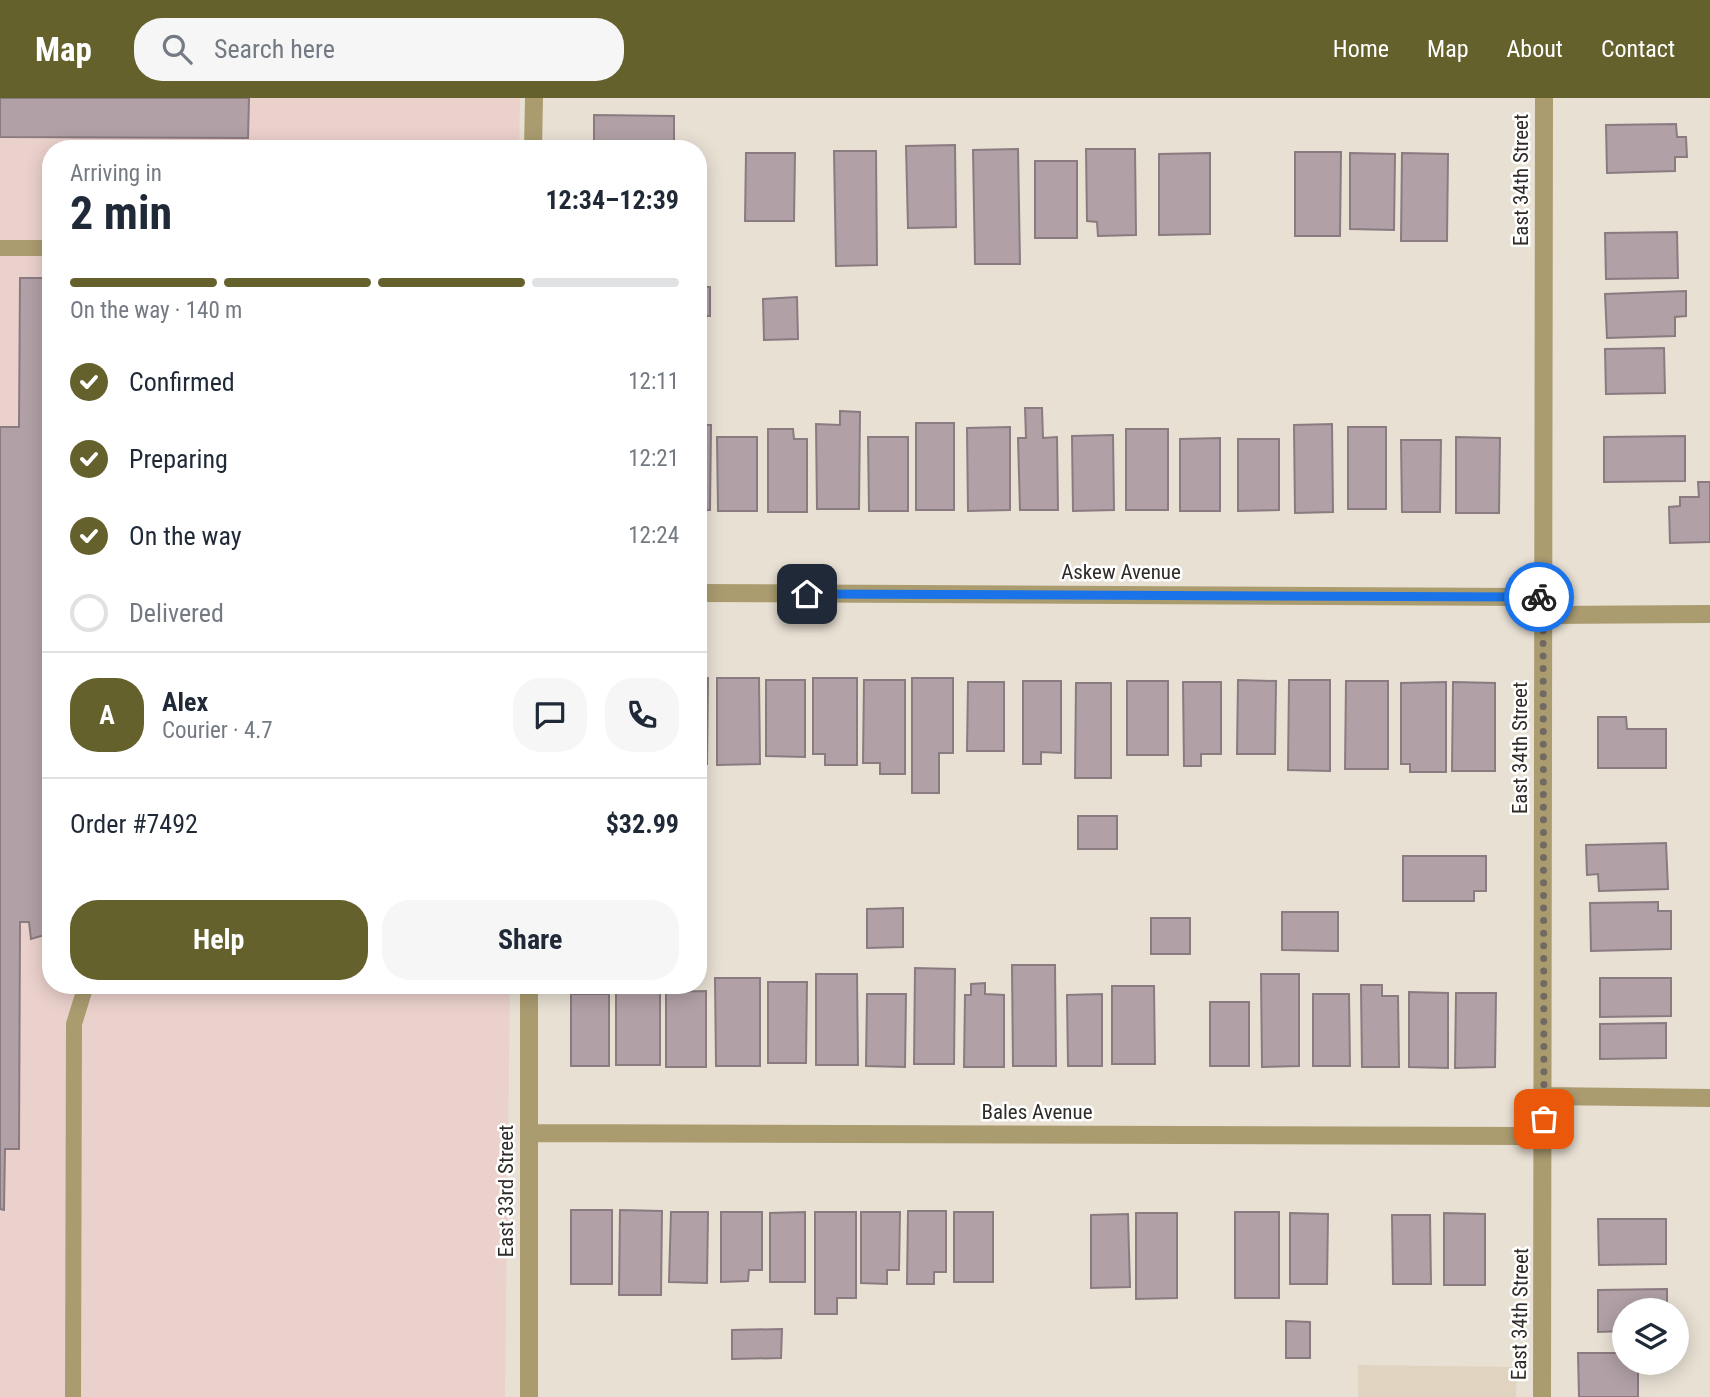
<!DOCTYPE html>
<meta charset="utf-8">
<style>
:root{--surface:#fff;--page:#f6f6f7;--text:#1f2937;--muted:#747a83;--line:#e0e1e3;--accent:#64612d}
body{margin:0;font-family:"Roboto Condensed",sans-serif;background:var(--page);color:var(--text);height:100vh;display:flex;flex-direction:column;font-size:26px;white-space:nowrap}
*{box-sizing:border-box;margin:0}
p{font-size:23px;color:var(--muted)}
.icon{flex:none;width:38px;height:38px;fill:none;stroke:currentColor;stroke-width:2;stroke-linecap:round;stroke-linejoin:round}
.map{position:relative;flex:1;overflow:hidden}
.sheet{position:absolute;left:42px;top:42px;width:665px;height:854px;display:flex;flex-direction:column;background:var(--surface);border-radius:28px;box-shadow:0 4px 18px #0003}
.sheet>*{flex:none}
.controls{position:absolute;left:1612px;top:1200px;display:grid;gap:14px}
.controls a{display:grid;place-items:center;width:77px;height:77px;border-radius:50%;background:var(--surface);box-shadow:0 4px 18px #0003;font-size:35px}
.pin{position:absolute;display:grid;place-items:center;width:60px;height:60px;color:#fff;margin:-30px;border-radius:14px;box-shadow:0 4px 10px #0006}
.courier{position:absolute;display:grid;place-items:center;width:70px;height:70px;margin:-35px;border:5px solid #1a73e8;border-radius:50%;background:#fff;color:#222;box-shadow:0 2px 9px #0007}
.summary em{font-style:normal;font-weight:700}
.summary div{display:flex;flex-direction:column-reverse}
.summary{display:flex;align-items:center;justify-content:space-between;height:119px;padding:0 28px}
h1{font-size:46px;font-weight:700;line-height:52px}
.bar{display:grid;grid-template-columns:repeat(4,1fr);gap:10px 7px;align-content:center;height:84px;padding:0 28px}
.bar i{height:9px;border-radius:5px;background:var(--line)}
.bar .on{background:var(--accent)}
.bar p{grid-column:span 4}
.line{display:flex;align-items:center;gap:18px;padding:0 28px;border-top:2px solid var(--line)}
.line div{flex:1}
.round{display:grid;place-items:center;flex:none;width:74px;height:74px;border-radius:28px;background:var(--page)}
ol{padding:0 28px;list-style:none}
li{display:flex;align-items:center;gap:21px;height:77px}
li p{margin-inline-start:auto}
li .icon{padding:7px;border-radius:50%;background:var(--accent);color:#fff;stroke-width:4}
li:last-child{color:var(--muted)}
li i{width:38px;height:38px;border:4px solid var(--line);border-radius:50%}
.cta{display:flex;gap:14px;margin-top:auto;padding:14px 28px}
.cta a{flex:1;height:80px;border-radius:28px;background:var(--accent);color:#fff;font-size:28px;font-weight:700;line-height:80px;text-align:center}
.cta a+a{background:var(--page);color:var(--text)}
header{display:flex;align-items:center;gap:42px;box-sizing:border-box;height:98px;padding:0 35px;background:var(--accent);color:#fff}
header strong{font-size:33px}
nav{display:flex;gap:38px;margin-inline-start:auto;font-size:24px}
.search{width:490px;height:63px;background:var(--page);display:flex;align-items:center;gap:18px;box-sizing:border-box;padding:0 24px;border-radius:28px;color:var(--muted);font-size:26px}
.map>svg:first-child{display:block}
</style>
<header>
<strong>Map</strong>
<div class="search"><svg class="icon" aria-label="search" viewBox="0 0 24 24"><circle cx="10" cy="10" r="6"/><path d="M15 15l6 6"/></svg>Search here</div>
<nav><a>Home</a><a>Map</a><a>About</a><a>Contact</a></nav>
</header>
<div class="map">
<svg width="1710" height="1299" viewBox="0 0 1710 1299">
<rect width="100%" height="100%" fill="#e8e0d3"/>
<path fill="#e0d4c1" d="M1358,1267L1517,1269L1516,1299H1358Z"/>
<path fill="#ebd1cc" d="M0,0H520L519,51H51V887H510L505,1299H0Z"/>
<path fill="#b1a1a6" stroke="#8a7b80" stroke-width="2" d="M0,0H249L248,40L0,39Z
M594,17L674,18V51H594Z
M1676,26L1677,39H1686L1687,59H1675V73L1607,75L1606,27Z
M955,47L956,129L908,130L906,48Z
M1018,51L1020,166H975L973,52Z
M1086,51H1135L1136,137L1098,138L1097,124L1087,123Z
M834,53H876L877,167L836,168Z
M1295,54H1341L1340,138H1295Z
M746,55H795L794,123H745Z
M1210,55V136L1159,137V56Z
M1350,55L1395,56L1394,132L1350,131Z
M1402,55L1448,56L1447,143H1401Z
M1035,63H1077V140H1035Z
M1677,134L1678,180L1606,181L1605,135Z
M698,172L700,189H710V218H698Z
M20,180H51V835L31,841L29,824H20L19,1051H5L4,1112L0,1111V329H19Z
M1686,193V218L1675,219V238L1607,240L1605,196Z
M797,199L798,241L764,242L763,201Z
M1664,250L1665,295L1606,296L1605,251Z
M1025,310H1042L1043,340L1057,339L1058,412H1020L1018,340H1026Z
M840,313L860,314L859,411H817L816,326L840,327Z
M916,325H954V412H916Z
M1332,326L1333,414L1295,415L1294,327Z
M698,327H711L710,412H698Z
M1010,329V412L968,413L967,330Z
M1348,329H1386V411H1348Z
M768,331H793L794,341H807V414H768Z
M1126,331H1168V412H1126Z
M1113,337L1114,412L1073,413L1072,338Z
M1685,338V383L1604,384V339Z
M717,339H757V413H718Z
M868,339H908V413H869Z
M1456,339L1500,340L1499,415H1456Z
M1220,340V413H1180V341Z
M1238,341H1279V412L1238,413Z
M1401,342H1441L1440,414H1402Z
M1698,384H1710V444L1670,445L1669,409L1680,408V399H1699Z
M698,580H708L707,666H698Z
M717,580H759L760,666L717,667Z
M813,580H857V667H825V656H813Z
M912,580H953V655H939V695H912Z
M766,582H805V659L766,658Z
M864,582H905V676H880V665H863Z
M1238,582L1276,583L1275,656H1237Z
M1289,582H1330V673L1288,672Z
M1023,583H1061V655L1041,654V666H1023Z
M1127,583H1168V657H1127Z
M1346,583H1388V671H1345Z
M968,584H1004V653H967Z
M1183,584H1221V656H1201V668H1184Z
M1446,584V674H1410V666H1401V585Z
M1453,584L1495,585V673H1452Z
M1076,585H1111V680H1075Z
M1598,619H1626L1627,631H1666V670H1598Z
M1078,718H1117V751H1078Z
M1666,745L1668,791L1599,793L1598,776L1587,777L1586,747Z
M1403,758H1486V793H1474V803H1403Z
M1658,804V813H1671V851L1591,853L1590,805Z
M903,810V849L867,850V811Z
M1282,814H1338V853L1282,852Z
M1151,820H1190V856H1151Z
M1012,867H1055L1056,968H1013Z
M915,870L955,871L954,966H914Z
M816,876H857L858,967H816Z
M1261,876H1299V968L1262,969Z
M715,880H760V968H716Z
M1600,880H1671V918L1600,919Z
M768,884H807L806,965H768Z
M985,885V896L1004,897V969H964L965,897H971V886Z
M616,887H660V967H616Z
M1361,887H1382V898H1398L1399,969H1362Z
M1112,888H1154L1155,966H1112Z
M706,893V969H666V894Z
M1409,894L1448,895V970L1409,969Z
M1456,895H1496L1495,969L1455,970Z
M571,896H609V968H571Z
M867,896H906L905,969L866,968Z
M1102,896V968H1068L1067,897Z
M1313,896H1349L1350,968H1313Z
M1210,904H1249V968H1210Z
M1666,925V960L1600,961V926Z
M571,1112H612V1186H571Z
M620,1112L662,1113L661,1197H619Z
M908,1113H946V1174H934V1186H907Z
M671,1114H708L707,1185L669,1184Z
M721,1114H762V1172H749L748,1183L721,1184Z
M805,1114V1184H770V1115Z
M815,1114H856V1200H837V1216H815Z
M861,1114H900L899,1172H887V1186L861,1185Z
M954,1114H993V1184H954Z
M1235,1114H1279V1200H1235Z
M1136,1115H1177V1200L1136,1201Z
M1290,1115L1328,1116L1327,1186H1290Z
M1444,1115L1485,1116V1187H1444Z
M1128,1116L1130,1189L1091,1190V1117Z
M1392,1117H1430L1431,1186H1393Z
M1598,1121H1666V1166L1599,1167Z
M1667,1191V1213H1624V1233L1598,1234V1192Z
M1286,1223L1310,1224V1260H1286Z
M782,1231L781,1260L732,1261V1232Z
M1578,1255H1624V1265H1638V1299H1579Z"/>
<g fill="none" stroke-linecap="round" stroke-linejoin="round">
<path stroke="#ab9c70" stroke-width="16" d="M0,150H51
M73,1299L74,926L86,887"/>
<path stroke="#ab9c70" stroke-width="18" d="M533,51L534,0
M698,495L1543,499
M1543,517L1710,516
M1544,998L1710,1000
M529,1035L1544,1038
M529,1299V887
M1542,1299L1544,0"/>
</g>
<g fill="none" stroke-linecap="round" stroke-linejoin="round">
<path stroke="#706a63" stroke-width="7" stroke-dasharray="0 12.6" d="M1539,499H1543L1544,1021"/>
<path stroke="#1a73e8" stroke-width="9" d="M807,496L1539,499"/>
</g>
<g text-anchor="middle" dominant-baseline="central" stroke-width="5" stroke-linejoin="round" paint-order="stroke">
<g font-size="21" fill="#2f2b27" stroke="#fff">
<text transform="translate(1521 82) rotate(-90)">East 34th Street</text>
<text x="1121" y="474">Askew Avenue</text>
<text transform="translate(1520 650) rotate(-90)">East 34th Street</text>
<text x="1037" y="1014">Bales Avenue</text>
<text transform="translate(506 1093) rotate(-90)">East 33rd Street</text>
<text transform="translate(1520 1216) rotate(-89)">East 34th Street</text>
</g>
</g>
</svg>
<div class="controls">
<a><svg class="icon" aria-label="layers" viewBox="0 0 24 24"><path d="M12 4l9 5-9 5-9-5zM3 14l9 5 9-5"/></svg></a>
</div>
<div class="pin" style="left:1544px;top:1021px;background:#ea580c"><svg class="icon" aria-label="bag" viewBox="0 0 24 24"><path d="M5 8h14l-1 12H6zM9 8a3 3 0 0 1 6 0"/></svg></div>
<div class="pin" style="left:807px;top:496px;background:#1f2937"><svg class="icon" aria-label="home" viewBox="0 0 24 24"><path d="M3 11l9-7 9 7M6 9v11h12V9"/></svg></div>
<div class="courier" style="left:1539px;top:499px"><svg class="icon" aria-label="bike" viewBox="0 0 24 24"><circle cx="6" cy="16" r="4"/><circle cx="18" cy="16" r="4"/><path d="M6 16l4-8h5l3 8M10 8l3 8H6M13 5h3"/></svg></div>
<section class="sheet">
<div class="summary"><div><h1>2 min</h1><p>Arriving in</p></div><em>12:34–12:39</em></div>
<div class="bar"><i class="on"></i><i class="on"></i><i class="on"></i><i></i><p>On the way · 140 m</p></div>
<ol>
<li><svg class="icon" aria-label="check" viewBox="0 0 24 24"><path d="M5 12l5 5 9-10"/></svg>Confirmed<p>12:11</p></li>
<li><svg class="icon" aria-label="check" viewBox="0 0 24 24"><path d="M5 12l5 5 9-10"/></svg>Preparing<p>12:21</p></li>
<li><svg class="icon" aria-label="check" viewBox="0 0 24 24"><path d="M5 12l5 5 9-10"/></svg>On the way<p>12:24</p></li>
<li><i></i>Delivered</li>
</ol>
<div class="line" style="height:126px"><b class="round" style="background:var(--accent);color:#fff">A</b><div><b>Alex</b><p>Courier · 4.7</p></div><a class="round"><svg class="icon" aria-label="chat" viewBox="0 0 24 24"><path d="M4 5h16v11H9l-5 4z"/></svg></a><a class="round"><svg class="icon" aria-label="phone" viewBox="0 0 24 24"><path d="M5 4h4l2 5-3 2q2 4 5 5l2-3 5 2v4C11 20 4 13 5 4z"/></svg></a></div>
<div class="line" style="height:91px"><div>Order #7492</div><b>$32.99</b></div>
<div class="cta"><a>Help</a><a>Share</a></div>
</section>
</div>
